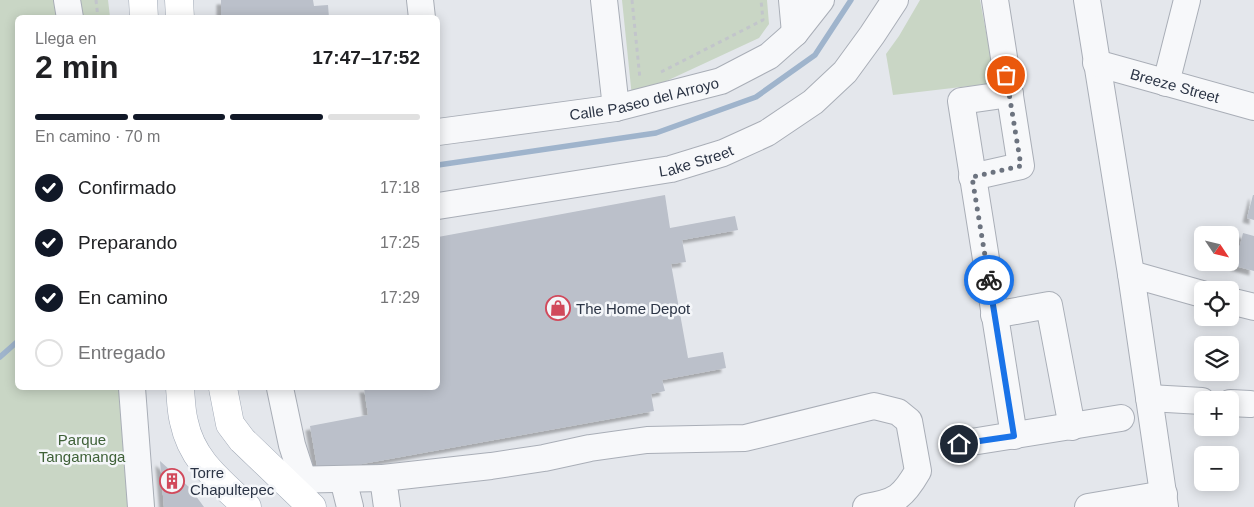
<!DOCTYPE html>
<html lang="es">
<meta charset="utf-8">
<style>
:root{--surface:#fff;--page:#f2f2f2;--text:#202124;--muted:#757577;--line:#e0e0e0;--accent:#111827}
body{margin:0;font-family:Helvetica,sans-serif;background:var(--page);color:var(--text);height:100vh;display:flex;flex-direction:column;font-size:19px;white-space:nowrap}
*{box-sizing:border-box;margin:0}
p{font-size:16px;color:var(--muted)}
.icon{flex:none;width:28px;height:28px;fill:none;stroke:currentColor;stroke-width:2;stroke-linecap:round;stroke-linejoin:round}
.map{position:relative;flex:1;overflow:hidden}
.side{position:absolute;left:15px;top:15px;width:425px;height:375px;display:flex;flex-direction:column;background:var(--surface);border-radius:8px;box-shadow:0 2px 12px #0003}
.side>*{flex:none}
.needle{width:32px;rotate:125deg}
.tools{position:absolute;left:1194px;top:226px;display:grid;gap:10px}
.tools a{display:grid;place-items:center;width:45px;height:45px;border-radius:8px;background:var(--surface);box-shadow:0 2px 12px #0003;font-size:25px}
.pin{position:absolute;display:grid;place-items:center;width:42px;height:42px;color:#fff;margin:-21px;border:2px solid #fff;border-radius:50%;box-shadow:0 1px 5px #0007}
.courier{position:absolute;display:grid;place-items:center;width:50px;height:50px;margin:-25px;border:4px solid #1a73e8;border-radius:50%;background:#fff;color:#222;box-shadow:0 1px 6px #0007}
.overview em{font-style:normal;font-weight:800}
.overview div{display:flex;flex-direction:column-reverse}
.overview{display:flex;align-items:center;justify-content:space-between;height:85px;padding:0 20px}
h1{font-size:32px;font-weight:800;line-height:38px}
.bar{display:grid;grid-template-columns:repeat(4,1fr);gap:8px 5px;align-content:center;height:60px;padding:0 20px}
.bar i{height:6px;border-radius:4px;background:var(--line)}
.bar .selected{background:var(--accent)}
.bar p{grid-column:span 4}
ol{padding:0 20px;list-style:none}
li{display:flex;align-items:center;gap:15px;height:55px}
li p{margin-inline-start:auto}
li .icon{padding:5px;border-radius:50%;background:var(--accent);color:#fff;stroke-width:4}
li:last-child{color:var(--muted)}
li i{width:28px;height:28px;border:2px solid var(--line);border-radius:50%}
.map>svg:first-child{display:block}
</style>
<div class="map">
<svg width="1254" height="507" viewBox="0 0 1254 507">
<defs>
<filter id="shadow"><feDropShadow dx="-4.5" dy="4.5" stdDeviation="1" flood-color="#0004"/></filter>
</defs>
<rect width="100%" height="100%" fill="#e4e7ec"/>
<path fill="#c9d6c5" d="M0,0H108L110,17L18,18V388H144L155,507H0Z
M622,0H767L769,24L759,38L632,97Z
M920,0H980L994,74L993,79L987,84L893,95L886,54L899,36Z"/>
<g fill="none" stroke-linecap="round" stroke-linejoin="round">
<path stroke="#9fb4cc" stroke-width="5.5" d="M438,165L656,133L756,97L815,55L851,0
M0,357L18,341"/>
</g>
<path fill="#bbc0ca" filter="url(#shadow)" d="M221,0H313L314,6L328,5L329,18H221Z
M665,195L670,228L735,216L738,230L682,240L686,262L671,264L688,358L723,352L726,368L662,380L665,391L651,394L654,411L318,472L310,426L368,415L364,388H438V237Z
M1253,195H1254V220L1247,218Z
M1243,233L1254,236V271L1235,266Z
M160,461L190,488L204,507H164Z"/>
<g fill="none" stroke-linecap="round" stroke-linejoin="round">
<defs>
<g id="minor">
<path d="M67,0L70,18"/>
<path d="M420,0L422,18"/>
<path d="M604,0L616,108"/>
<path d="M792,0L795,33"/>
<path d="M1087,0L1131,274L1165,507"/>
<path id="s1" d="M1096,63L1254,107"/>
<path d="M1166,83L1187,0"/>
<path d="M1010,94L961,101L1014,436"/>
<path id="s2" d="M438,132L616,108L721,81L769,56L795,33L821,0"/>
<path d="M972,177L1021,166L995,0"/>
<path id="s3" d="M438,206L671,169L723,153L767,133L813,102L845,72L872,35L895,0"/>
<path d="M1131,274L1202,294"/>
<path d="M1230,301L1254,307"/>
<path d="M994,315L1049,305L1072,427"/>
<path d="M132,388L141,507"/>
<path d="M280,388L292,445L303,479"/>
<path d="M1149,398L1202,401"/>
<path d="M1230,403L1250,404"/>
<path d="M959,444L1121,418"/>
<path d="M343,479L350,507"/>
<path d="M285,480L383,478"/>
<path d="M387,507L383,478L491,466L544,458L590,448L647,440L745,438L874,406L898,412L909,421L918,471C903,497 896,502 866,507"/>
<path d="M1088,507L1164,494"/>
</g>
<path id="major" d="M143,0L144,18
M179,0L180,18
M180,388C181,399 181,411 184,422C192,461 220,481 247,507
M223,388L230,424L242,440L312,507"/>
</defs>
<use href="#minor" stroke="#a9aeb7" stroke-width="28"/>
<use href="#major" stroke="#a3abb8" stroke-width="29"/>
<path stroke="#c2c5cb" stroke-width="3" stroke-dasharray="4 4" stroke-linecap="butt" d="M96,0L98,18
M632,0L640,79
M661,72L763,20L761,0"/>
<use href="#minor" stroke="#f7f8fa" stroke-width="26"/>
<use href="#major" stroke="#fff" stroke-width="28"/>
</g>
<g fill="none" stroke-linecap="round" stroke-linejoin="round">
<path stroke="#6c737f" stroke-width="5" stroke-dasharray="0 9" d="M989,280L972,177L1021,166L1006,75"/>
<path stroke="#1a73e8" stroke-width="6" d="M959,444L1014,436L989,280"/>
</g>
<defs>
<symbol id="shop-ring" viewBox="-11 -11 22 22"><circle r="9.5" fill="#f4f6f9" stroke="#d1495b" stroke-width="1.5"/><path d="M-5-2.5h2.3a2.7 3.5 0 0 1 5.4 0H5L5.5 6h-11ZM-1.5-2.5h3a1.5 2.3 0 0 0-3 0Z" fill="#d1495b"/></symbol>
<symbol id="building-ring" viewBox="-11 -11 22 22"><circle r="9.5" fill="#f4f6f9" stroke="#d1495b" stroke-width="1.5"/><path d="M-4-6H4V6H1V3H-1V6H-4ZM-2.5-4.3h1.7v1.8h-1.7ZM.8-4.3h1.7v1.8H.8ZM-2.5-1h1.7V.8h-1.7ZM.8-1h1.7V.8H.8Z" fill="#d1495b"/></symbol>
</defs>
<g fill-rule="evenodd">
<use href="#shop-ring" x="544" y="294" width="28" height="28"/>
<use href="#building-ring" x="158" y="467" width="28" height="28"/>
</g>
<g text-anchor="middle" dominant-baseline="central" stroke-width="5" stroke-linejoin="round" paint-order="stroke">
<g font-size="15" fill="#2b3445" stroke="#f4f6f9">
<text stroke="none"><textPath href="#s1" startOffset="82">Breeze Street</textPath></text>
<text stroke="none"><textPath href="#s2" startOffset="209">Calle Paseo del Arroyo</textPath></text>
<text stroke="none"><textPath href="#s3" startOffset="262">Lake Street</textPath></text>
</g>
<g font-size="15" fill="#2b3445" stroke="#f4f6f9" text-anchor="start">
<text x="576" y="308">The Home Depot</text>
<text x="190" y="472">Torre<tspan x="190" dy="17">Chapultepec</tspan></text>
</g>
<g font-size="15" fill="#3f6138" stroke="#f4f6f9">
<text x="82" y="439">Parque<tspan x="82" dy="17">Tangamanga</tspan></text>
</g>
</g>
</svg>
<div class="tools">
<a><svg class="needle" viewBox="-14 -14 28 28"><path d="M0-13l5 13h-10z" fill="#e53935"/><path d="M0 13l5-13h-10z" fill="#757577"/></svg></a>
<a><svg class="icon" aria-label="locate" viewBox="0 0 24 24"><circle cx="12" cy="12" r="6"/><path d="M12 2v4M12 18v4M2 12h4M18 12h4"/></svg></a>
<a><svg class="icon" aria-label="layers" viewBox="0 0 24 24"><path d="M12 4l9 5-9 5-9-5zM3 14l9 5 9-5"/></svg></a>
<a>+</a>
<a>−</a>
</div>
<div class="pin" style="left:1006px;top:75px;background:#ea580c"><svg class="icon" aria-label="bag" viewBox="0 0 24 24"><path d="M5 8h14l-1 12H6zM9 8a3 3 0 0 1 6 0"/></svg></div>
<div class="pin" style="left:959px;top:444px;background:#1f2937"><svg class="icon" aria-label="home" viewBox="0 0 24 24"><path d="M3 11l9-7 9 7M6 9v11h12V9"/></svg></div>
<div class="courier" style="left:989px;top:280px"><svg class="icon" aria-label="bike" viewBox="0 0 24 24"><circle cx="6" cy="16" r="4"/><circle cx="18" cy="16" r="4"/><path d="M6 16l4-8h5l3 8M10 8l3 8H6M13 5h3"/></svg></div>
<section class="side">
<div class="overview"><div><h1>2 min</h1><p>Llega en</p></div><em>17:47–17:52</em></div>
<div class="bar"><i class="selected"></i><i class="selected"></i><i class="selected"></i><i></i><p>En camino · 70 m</p></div>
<ol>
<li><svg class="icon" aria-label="check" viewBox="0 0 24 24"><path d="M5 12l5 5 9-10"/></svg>Confirmado<p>17:18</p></li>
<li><svg class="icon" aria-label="check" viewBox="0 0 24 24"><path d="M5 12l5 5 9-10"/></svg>Preparando<p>17:25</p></li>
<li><svg class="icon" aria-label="check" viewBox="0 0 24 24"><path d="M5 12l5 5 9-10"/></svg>En camino<p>17:29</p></li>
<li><i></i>Entregado</li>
</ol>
</section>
</div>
